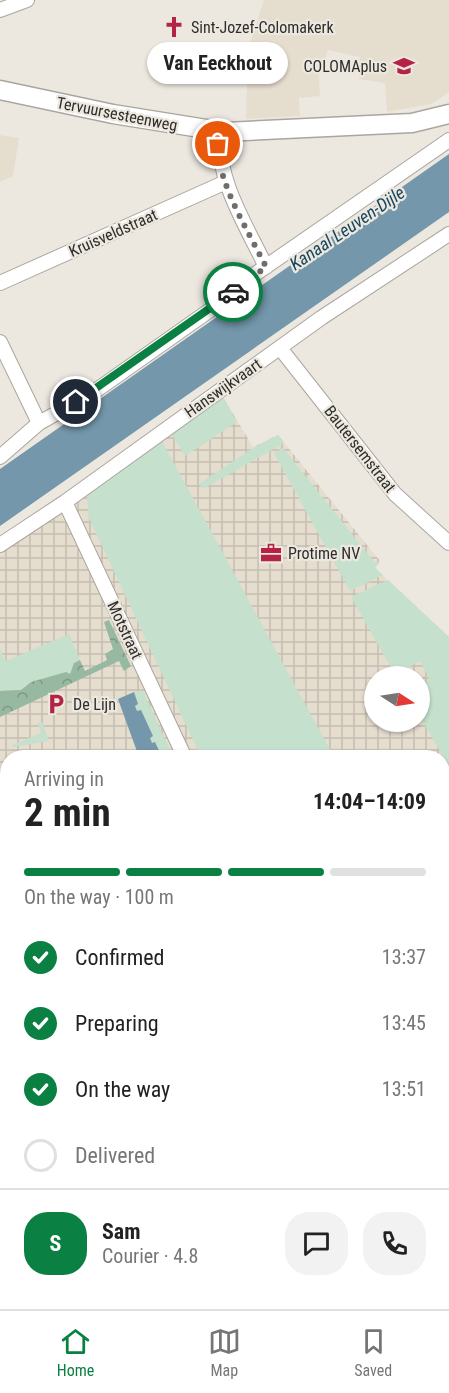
<!DOCTYPE html>
<meta charset="utf-8">
<style>
:root{--surface:#fff;--page:#f2f2f2;--text:#222;--muted:#767676;--line:#e0e0e0;--accent:#0b8043}
body{margin:0;font-family:"Roboto Condensed",sans-serif;background:var(--page);color:var(--text);height:100vh;display:flex;flex-direction:column;font-size:22px;white-space:nowrap}
*{box-sizing:border-box;margin:0}
p{font-size:20px;color:var(--muted)}
.icon{flex:none;width:33px;height:33px;fill:none;stroke:currentColor;stroke-width:2;stroke-linecap:round;stroke-linejoin:round}
.map{position:relative;flex:1;overflow:hidden}
.details{position:absolute;left:0px;top:750px;width:450px;height:560px;display:flex;flex-direction:column;background:var(--surface);border-radius:24px 24px 0 0;box-shadow:0 2px 4px #0004}
.details>*{flex:none}
.needle{width:39px;rotate:102deg}
.tools{position:absolute;left:364px;top:666px;display:grid;gap:12px}
.tools a{display:grid;place-items:center;width:66px;height:66px;border-radius:50%;background:var(--surface);box-shadow:0 2px 4px #0004;font-size:30px}
.pin{position:absolute;display:grid;place-items:center;width:51px;height:51px;color:#fff;margin:-26px;border:3px solid #fff;border-radius:50%;box-shadow:0 2px 6px #0007}
.courier{position:absolute;display:grid;place-items:center;width:60px;height:60px;margin:-30px;border:4px solid #0b8043;border-radius:50%;background:#fff;color:#222;box-shadow:0 2px 8px #0007}
.bubble{position:absolute;height:42px;border-radius:21px;background:var(--surface);box-shadow:0 2px 4px #0004;font-size:20px;font-weight:700;line-height:42px;text-align:center}
.overview em{font-style:normal;font-weight:700}
.overview div{display:flex;flex-direction:column-reverse}
.overview{display:flex;align-items:center;justify-content:space-between;height:102px;padding:0 24px}
h1{font-size:39px;font-weight:700;line-height:45px}
.bar{display:grid;grid-template-columns:repeat(4,1fr);gap:9px 6px;align-content:center;height:72px;padding:0 24px}
.bar i{height:8px;border-radius:4px;background:var(--line)}
.bar .current{background:var(--accent)}
.bar p{grid-column:span 4}
.line{display:flex;align-items:center;gap:15px;padding:0 24px;border-top:2px solid var(--line)}
.line div{flex:1}
.round{display:grid;place-items:center;flex:none;width:63px;height:63px;border-radius:24px;background:var(--page)}
ol{padding:0 24px;list-style:none}
li{display:flex;align-items:center;gap:18px;height:66px}
li p{margin-inline-start:auto}
li .icon{padding:6px;border-radius:50%;background:var(--accent);color:#fff;stroke-width:4}
li:last-child{color:var(--muted)}
li i{width:33px;height:33px;border:3px solid var(--line);border-radius:50%}
.tab-bar{display:flex;justify-content:space-around;align-items:center;height:84px;border-top:2px solid var(--line);background:var(--surface);font-size:16px;color:var(--muted)}
.tab-bar a{display:grid;justify-items:center;gap:3px}
.tab-bar .current{color:var(--accent)}
.map>svg:first-child{display:block}
</style>
<div class="map">
<svg width="449" height="1309" viewBox="0 0 449 1309">
<defs>
<pattern id="industrial-grid" width="8" height="8" patternUnits="userSpaceOnUse" patternTransform="scale(1.5)"><rect width="8" height="8" fill="#e5ddce"/><path d="M0 4h8M4 0v8" fill="none" stroke="#c5beb1"/></pattern>
<pattern id="forest-crowns" width="20" height="18" patternUnits="userSpaceOnUse" patternTransform="scale(1.5)"><rect width="20" height="18" fill="#97b9a1"/><path d="M2 6a3 3 0 1 1 6 0M12 15a3 3 0 1 1 6 0" fill="none" stroke="#7c9783"/></pattern>
</defs>
<rect width="100%" height="100%" fill="#ece8e0"/>
<path fill="#e5ddce" d="M264,0H449V92L431,104L387,112L385,83L359,79L360,57L328,50L319,76L320,96L299,98L300,116L246,119L248,50Z
M0,135L19,138L13,176L0,182Z"/>
<path fill="url(#industrial-grid)" fill-rule="evenodd" d="M222,395L253,447L278,435L380,561L375,568L449,637V1309H291L286,1302H442V758H8L7,820L0,797V554ZM375,676H420V722H375Z
M7,1068V1140L0,1145V1073Z"/>
<path fill="#c5e0cd" d="M223,397L237,422L185,456L172,435Z
M158,434L334,757H201L88,516L87,490Z
M278,435L284,443L203,489L199,484L253,448Z
M283,448L375,563L380,561L375,568L383,575L350,591L274,453Z
M388,580L449,637V767L420,716V686L430,680L420,661L395,675L351,597Z
M69,634L80,660L74,663L70,674L24,686L21,690L0,691V649L6,661Z
M143,691L173,757H162L155,743L152,744L150,738L152,736L141,711L137,712L135,706L138,704L134,692Z
M42,722L49,741L13,747L12,745L41,733L38,723Z
M449,1010V1070L443,1060L442,1014Z
M7,1234L8,1302H264L269,1309H0V1236Z"/>
<path fill="url(#forest-crowns)" d="M109,620L131,666L124,671L119,661L0,717V691L21,690L31,682L66,672L70,674L74,663L80,660L85,671L107,660L105,654L113,649L104,622Z"/>
<path fill="#7497ac" d="M449,154V212L0,526V469Z
M134,692L138,704L135,706L137,711L141,710L153,736L150,738L152,743L155,742L162,757H139L118,699Z"/>
<g fill="none" stroke-linecap="round" stroke-linejoin="round">
<defs>
<path id="minor" d="M0,10L27,0
M219,131C217,181 245,223 266,267
M0,283L226,182
M0,342L39,423
M280,348L395,494L449,543
M0,457L39,423L91,394L230,296L248,279L449,140
M65,502L185,758
M0,545L65,502L321,318L449,234
M442,846L449,841
M0,1230L8,1228"/>
<path id="tertiary" d="M0,90L113,114L225,132L412,123L449,114"/>
</defs>
<use href="#minor" stroke="#aaa69f" stroke-width="16"/>
<use href="#tertiary" stroke="#aaa69f" stroke-width="21"/>
<use href="#minor" stroke="#fff" stroke-width="14"/>
<use href="#tertiary" stroke="#fff" stroke-width="18"/>
</g>
<g fill="none" stroke-linecap="round" stroke-linejoin="round">
<path stroke="#706e6a" stroke-width="6" stroke-dasharray="0 10.8" d="M218,144C217,183 249,232 266,267L233,292"/>
<path stroke="#0b8043" stroke-width="8" d="M76,402L233,292"/>
</g>
<defs>
<symbol id="church-bare" viewBox="-9 -9 18 18"><path d="M-1.2-6h2.4v3.5h3.3v2.4h-3.3V6h-2.4V-.1h-3.3v-2.4h3.3Z" fill="#b42244" stroke="#ece8e0" stroke-width="2.5" paint-order="stroke"/></symbol>
<symbol id="school-bare" viewBox="-9 -9 18 18"><path d="M0-5L7-2L0 1L-7-2ZM-4 1L0 2.5L4 1V4Q0 6-4 4Z" fill="#b42244" stroke="#ece8e0" stroke-width="2.5" paint-order="stroke"/></symbol>
<symbol id="office-bare" viewBox="-9 -9 18 18"><path d="M-6-3h4V-5.5h4V-3h4V5H-6ZM-1-4.5V-3h2v-1.5ZM-6 0V1H6V0Z" fill="#b42244" stroke="#ece8e0" stroke-width="2.5" paint-order="stroke"/></symbol>
<symbol id="parking-bare" viewBox="-9 -9 18 18"><path d="M-3.5-5.5H1a3.5 3.5 0 0 1 0 7H-1V5.5H-3.5ZM-1-3.4V-.6H.8a1.4 1.4 0 0 0 0-2.8Z" fill="#b42244" stroke="#ece8e0" stroke-width="2.5" paint-order="stroke"/></symbol>
</defs>
<g fill-rule="evenodd">
<use href="#church-bare" x="159" y="12" width="30" height="30"/>
<use href="#school-bare" x="389" y="51" width="30" height="30"/>
<use href="#office-bare" x="256" y="538" width="30" height="30"/>
<use href="#parking-bare" x="41" y="689" width="30" height="30"/>
</g>
<g text-anchor="middle" dominant-baseline="central" stroke-width="4.5" stroke-linejoin="round" paint-order="stroke">
<g font-size="16" fill="#2e2d2a" stroke="#ece8e0" text-anchor="start">
<text x="191" y="27">Sint-Jozef-Colomakerk</text>
<text x="387" y="66" text-anchor="end">COLOMAplus</text>
<text x="288" y="553">Protime NV</text>
<text x="73" y="704">De Lijn</text>
</g>
<g font-size="16" fill="#2e2d2a" stroke="#ece8e0">
<text transform="translate(117 114) rotate(11)">Tervuursesteenweg</text>
<text transform="translate(113 233) rotate(-24)">Kruisveldstraat</text>
<text transform="translate(223 388) rotate(-35)">Hanswijkvaart</text>
<text transform="translate(360 449) rotate(52)">Bautersemstraat</text>
<text transform="translate(125 630) rotate(65)">Motstraat</text>
</g>
<g font-size="18" font-style="italic" fill="#16465d" stroke="#ece8e0">
<text transform="translate(347 228) rotate(-34)">Kanaal Leuven-Dijle</text>
</g>
</g>
</svg>
<div class="tools">
<a><svg class="needle" viewBox="-14 -14 28 28"><path d="M0-13l5 13h-10z" fill="#e53935"/><path d="M0 13l5-13h-10z" fill="#767676"/></svg></a>
</div>
<div class="pin" style="left:218px;top:144px;background:#ea580c"><svg class="icon" aria-label="bag" viewBox="0 0 24 24"><path d="M5 8h14l-1 12H6zM9 8a3 3 0 0 1 6 0"/></svg></div>
<div class="pin" style="left:76px;top:402px;background:#1f2937"><svg class="icon" aria-label="home" viewBox="0 0 24 24"><path d="M3 11l9-7 9 7M6 9v11h12V9"/></svg></div>
<div class="courier" style="left:233px;top:292px"><svg class="icon" aria-label="car" viewBox="0 0 24 24"><path d="M5 17H2v-5l4-1 3-4h7l3 4 3 1v5h-3M9 17h6M6 11h13"/><circle cx="7" cy="17" r="2"/><circle cx="17" cy="17" r="2"/></svg></div>
<div class="bubble" style="left:147px;top:42px;width:141px">Van Eeckhout</div>
<section class="details">
<div class="overview"><div><h1>2 min</h1><p>Arriving in</p></div><em>14:04–14:09</em></div>
<div class="bar"><i class="current"></i><i class="current"></i><i class="current"></i><i></i><p>On the way · 100 m</p></div>
<ol>
<li><svg class="icon" aria-label="check" viewBox="0 0 24 24"><path d="M5 12l5 5 9-10"/></svg>Confirmed<p>13:37</p></li>
<li><svg class="icon" aria-label="check" viewBox="0 0 24 24"><path d="M5 12l5 5 9-10"/></svg>Preparing<p>13:45</p></li>
<li><svg class="icon" aria-label="check" viewBox="0 0 24 24"><path d="M5 12l5 5 9-10"/></svg>On the way<p>13:51</p></li>
<li><i></i>Delivered</li>
</ol>
<div class="line" style="height:108px"><b class="round" style="background:var(--accent);color:#fff">S</b><div><b>Sam</b><p>Courier · 4.8</p></div><a class="round"><svg class="icon" aria-label="chat" viewBox="0 0 24 24"><path d="M4 5h16v11H9l-5 4z"/></svg></a><a class="round"><svg class="icon" aria-label="phone" viewBox="0 0 24 24"><path d="M5 4h4l2 5-3 2q2 4 5 5l2-3 5 2v4C11 20 4 13 5 4z"/></svg></a></div>
</section>
</div>
<nav class="tab-bar">
<a class="current"><svg class="icon" aria-label="home" viewBox="0 0 24 24"><path d="M3 11l9-7 9 7M6 9v11h12V9"/></svg>Home</a>
<a><svg class="icon" aria-label="map" viewBox="0 0 24 24"><path d="M3 6l6-2 6 2 6-2v14l-6 2-6-2-6 2zM9 4v14M15 6v14"/></svg>Map</a>
<a><svg class="icon" aria-label="saved" viewBox="0 0 24 24"><path d="M7 4h10v16l-5-4-5 4z"/></svg>Saved</a>
</nav>
